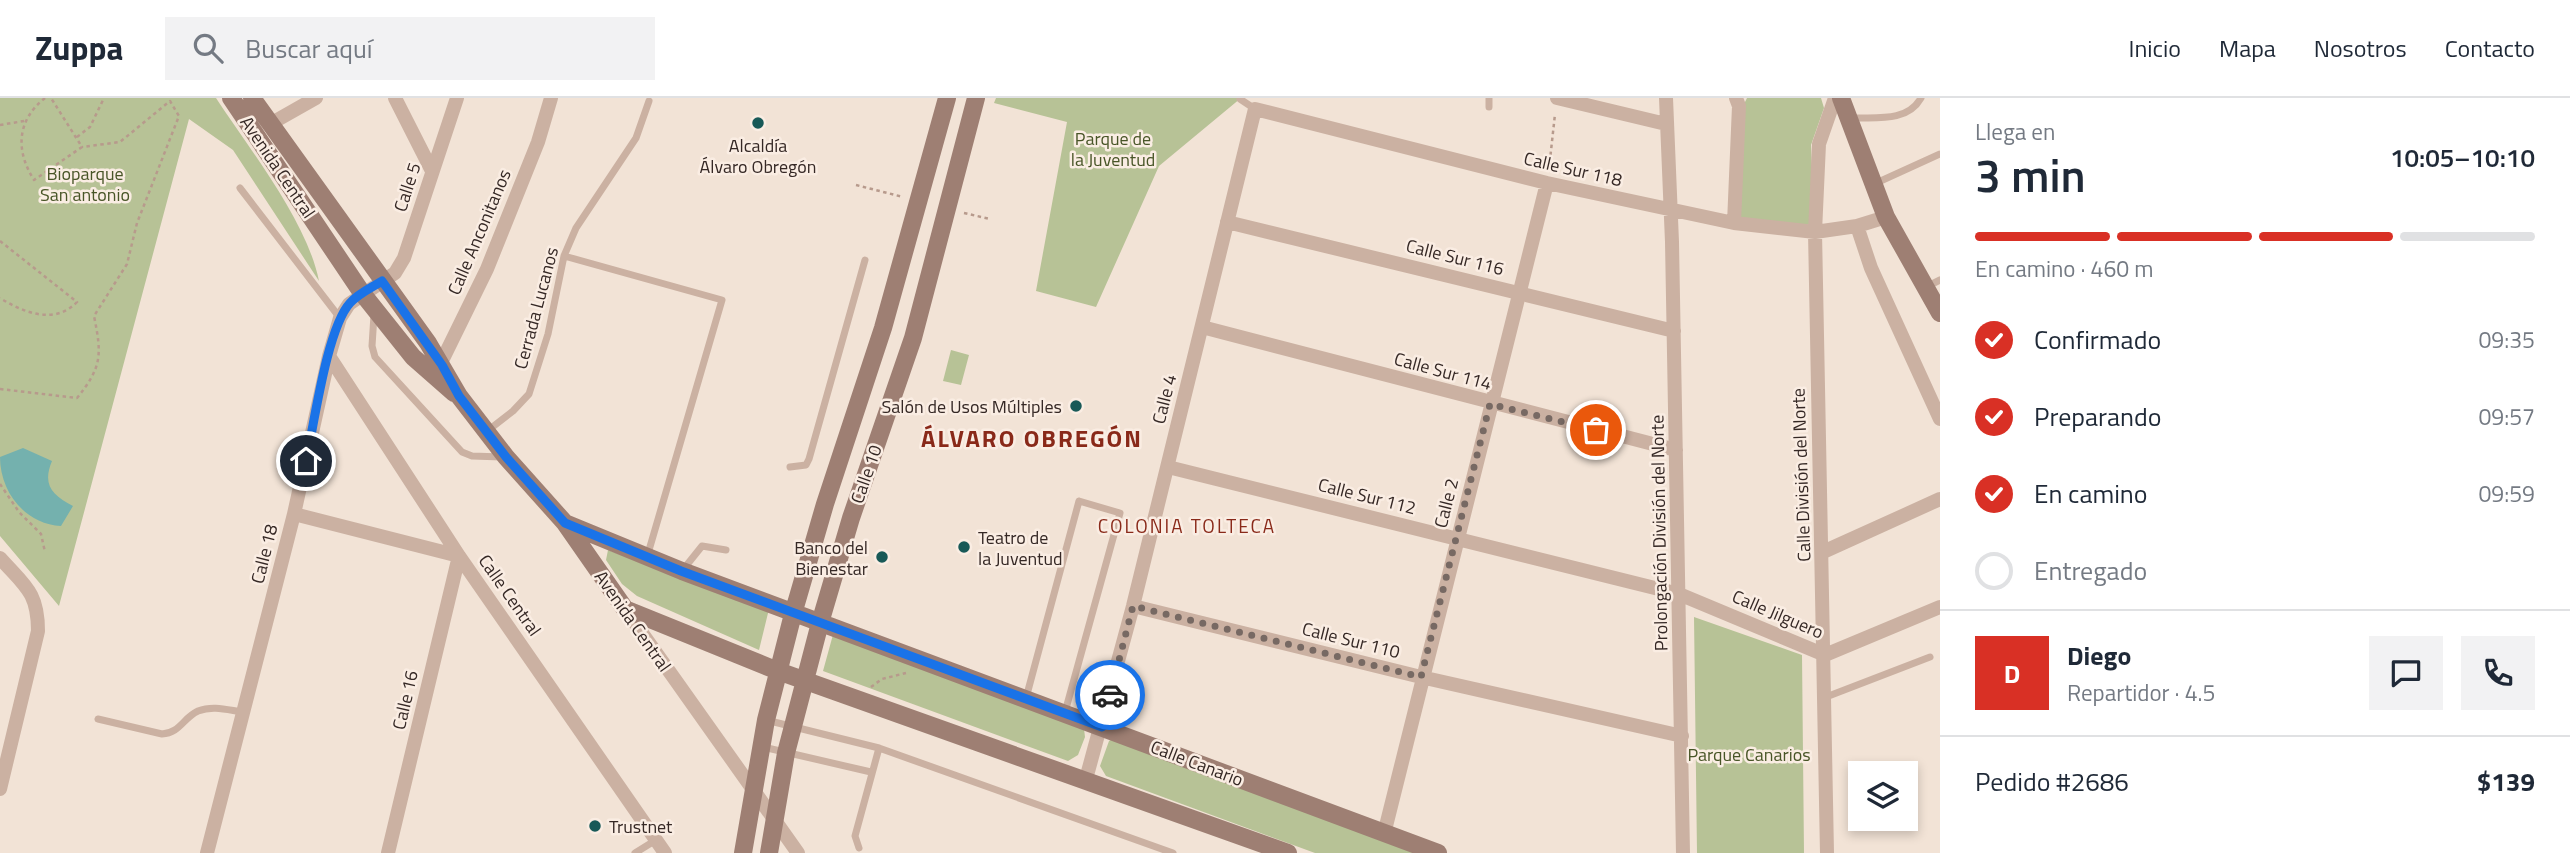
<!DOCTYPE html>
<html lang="es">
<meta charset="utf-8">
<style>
:root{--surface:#fff;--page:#f2f2f3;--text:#1f2937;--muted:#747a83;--line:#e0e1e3;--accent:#d93025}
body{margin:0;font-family:"Titillium Web",sans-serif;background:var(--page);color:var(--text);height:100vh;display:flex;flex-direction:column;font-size:26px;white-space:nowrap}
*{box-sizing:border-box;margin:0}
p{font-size:23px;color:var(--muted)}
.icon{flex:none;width:38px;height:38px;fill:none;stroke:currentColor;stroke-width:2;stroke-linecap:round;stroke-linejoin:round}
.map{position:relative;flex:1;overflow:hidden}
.details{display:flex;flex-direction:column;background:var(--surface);width:630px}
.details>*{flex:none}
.fabs{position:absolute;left:1848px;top:663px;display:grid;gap:14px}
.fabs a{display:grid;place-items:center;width:70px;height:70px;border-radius:0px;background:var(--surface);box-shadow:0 4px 10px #0003;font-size:35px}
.pin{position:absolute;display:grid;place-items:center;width:60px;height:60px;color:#fff;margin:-30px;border:4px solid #fff;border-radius:50%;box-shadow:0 2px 7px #0007}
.courier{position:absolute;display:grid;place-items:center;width:70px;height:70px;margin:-35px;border:5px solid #1a73e8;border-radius:50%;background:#fff;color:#222;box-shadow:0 2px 9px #0007}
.summary em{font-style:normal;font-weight:600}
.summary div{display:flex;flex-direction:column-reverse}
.summary{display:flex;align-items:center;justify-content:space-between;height:119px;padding:0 35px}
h1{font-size:46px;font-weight:600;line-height:52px}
.bar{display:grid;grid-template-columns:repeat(4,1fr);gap:10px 7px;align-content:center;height:84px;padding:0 35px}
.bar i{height:9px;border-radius:5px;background:var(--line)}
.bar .active{background:var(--accent)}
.bar p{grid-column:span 4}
.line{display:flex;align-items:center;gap:18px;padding:0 35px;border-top:2px solid var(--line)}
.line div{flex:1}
.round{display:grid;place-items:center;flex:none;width:74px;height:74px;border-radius:0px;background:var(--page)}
ol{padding:0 35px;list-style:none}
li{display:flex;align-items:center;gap:21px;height:77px}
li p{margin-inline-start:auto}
li .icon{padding:7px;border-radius:50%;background:var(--accent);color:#fff;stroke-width:4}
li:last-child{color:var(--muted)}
li i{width:38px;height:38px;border:4px solid var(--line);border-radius:50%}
header{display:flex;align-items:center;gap:42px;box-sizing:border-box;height:98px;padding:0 35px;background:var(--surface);border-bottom:2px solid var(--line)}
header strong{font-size:33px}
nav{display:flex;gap:38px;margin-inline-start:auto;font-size:24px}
.search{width:490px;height:63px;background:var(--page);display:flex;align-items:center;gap:18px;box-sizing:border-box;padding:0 24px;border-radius:0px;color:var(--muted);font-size:26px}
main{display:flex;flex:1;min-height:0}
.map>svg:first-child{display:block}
</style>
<header>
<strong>Zuppa</strong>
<div class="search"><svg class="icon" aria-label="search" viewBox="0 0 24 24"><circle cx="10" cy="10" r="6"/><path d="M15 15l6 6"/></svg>Buscar aquí</div>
<nav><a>Inicio</a><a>Mapa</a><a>Nosotros</a><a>Contacto</a></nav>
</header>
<main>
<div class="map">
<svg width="1940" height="755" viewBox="0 0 1940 755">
<rect width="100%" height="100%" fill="#f2e3d6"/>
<path fill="#b7c296" d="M0,0H216C250,52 307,123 319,183L233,52L189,21L59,508L0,438Z
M996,0H1241L1159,68L1096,209L1036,193L1067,24L994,5Z
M1747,0H1821L1824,10L1811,47L1814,127L1737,123L1742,10Z
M951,252L969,257L961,287L943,283Z
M608,452L769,511L759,552L637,498L622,486L606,462Z
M1694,519L1802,557L1804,755H1697Z
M834,533L1084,631L1085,639L1078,657L1068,663L823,573Z
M1114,640L1431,755H1315L1106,678L1100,668L1109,643Z"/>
<path fill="#74b1ae" d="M23,350L52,363C42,387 52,397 73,408L61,428C25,426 0,394 0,359Z"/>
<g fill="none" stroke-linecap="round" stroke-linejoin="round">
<path stroke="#b79a8c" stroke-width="2.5" stroke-dasharray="3.5 3.5" stroke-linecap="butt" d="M45,0C17,22 15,52 34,82L82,49L51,0
M0,27L24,23
M77,39L90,29L104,0
M1549,71L1555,16
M856,87L903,99
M964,115L990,121
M0,143L77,204C55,227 24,215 0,200
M0,291L77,300C102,269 102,257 94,218L127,166L137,125L179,18L170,3L120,44L82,49
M0,386L19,414L41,436L45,454
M871,589L882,581L906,575"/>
<path stroke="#cbb1a2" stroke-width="7" d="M1240,1L1255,11
M1489,9V0
M1849,20C1875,19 1907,25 1921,0
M1874,86L1940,56
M240,90L340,220
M564,158L722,202L647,459
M1926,189L1940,182
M374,217L372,248L375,259L462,354L472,358L502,359
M486,334L513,313L529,296L548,236L564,158L576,130L636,40L649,3
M790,369L806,367L809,361L865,162
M682,473L702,448L726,452
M1826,599L1930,559
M1026,600L1079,403L1120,415L1065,614
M98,621L162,636C180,635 183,620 198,613C213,607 228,612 243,614
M766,622L879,650L1173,755
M763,649L871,674
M859,750L855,738L879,650
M635,755L656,742"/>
<path stroke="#cbb1a2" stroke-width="14" d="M395,0L432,73
M1557,0L1666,26
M1666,0L1672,144L1683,755
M270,26L316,0
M1227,124L1674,233
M1734,125L1739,8L1736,0
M1857,128L1871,170L1940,321
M1202,229L1676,352
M329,258L459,458L665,755
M437,273L487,171L538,44L551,0
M1168,369L1679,496L1825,557L1940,509
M294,416L459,458
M1823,454L1940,401
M0,460C25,488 38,494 38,533L0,691
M1133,508L1421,579L1682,638
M625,511L798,755
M1086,681L1133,508L1255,11L1547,85L1734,125L1815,134L1857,128L1886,119
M1384,736L1547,85
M207,755L294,416L329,258L340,220L349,206L395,175L404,160L457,0
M388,755L459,458
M1827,755L1815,134L1819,46L1835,0"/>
<path stroke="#9e7f73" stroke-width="18" d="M231,0L362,195L413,259L454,295
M252,0L428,245L459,298L506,359L565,425L625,511L778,573L1288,755
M1841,0L1886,119L1940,215
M565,425L682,473L1438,755
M743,755L766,622L793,516L825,406L883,230L947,0
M769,755L786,655L820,525L851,420L913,240L976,0"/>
</g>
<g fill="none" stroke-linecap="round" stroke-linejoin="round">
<path stroke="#776963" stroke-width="7" stroke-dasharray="0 12.6" d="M1110,597L1133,508L1421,579L1490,306L1596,332"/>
<path stroke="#1a73e8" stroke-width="9" d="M306,363C314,327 327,230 350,205C359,195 371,190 382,183L442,267L459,298L506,359L565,425L681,473L1102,629L1110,597"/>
</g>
<g fill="#185957" stroke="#faede3" stroke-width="2.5">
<circle cx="758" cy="25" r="7"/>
<circle cx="1076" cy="308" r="7"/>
<circle cx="964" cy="449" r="7"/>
<circle cx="882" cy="459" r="7"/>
<circle cx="595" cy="728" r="7"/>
</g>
<g text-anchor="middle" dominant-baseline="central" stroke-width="5" stroke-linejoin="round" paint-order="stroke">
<g font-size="18" fill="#485527" stroke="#faede3">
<text x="1113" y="40">Parque de<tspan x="1113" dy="21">la Juventud</tspan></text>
<text x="85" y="75">Bioparque<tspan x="85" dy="21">San antonio</tspan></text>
<text x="1749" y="656">Parque Canarios</text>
</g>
<g font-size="18" fill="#352825" stroke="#faede3" text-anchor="end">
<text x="758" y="47" text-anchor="middle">Alcaldía<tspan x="758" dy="21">Álvaro Obregón</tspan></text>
<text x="1062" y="308">Salón de Usos Múltiples</text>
<text x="978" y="439" text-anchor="start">Teatro de<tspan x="978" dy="21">la Juventud</tspan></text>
<text x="868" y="449">Banco del<tspan x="868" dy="21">Bienestar</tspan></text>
<text x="609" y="728" text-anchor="start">Trustnet</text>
</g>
<g font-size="18" fill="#352825" stroke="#faede3">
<text transform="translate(278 69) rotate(56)">Avenida Central</text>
<text transform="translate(1573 71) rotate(13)">Calle Sur 118</text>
<text transform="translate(407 89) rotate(-72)">Calle 5</text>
<text transform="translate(479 134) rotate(-67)">Calle Anconitanos</text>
<text transform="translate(1455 159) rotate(14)">Calle Sur 116</text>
<text transform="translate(536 210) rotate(-75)">Cerrada Lucanos</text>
<text transform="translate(1443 273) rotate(15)">Calle Sur 114</text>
<text transform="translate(1164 301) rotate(-76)">Calle 4</text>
<text transform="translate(866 376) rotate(-71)">Calle 10</text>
<text transform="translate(1801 377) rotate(-92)">Calle División del Norte</text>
<text transform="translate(1367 398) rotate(14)">Calle Sur 112</text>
<text transform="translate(1446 405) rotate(-76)">Calle 2</text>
<text transform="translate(1659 435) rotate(-91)">Prolongación División del Norte</text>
<text transform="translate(264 456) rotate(-76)">Calle 18</text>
<text transform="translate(510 497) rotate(55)">Calle Central</text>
<text transform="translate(1778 516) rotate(23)">Calle Jilguero</text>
<text transform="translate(633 523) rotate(55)">Avenida Central</text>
<text transform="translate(1351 542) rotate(14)">Calle Sur 110</text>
<text transform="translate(405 602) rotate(-77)">Calle 16</text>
<text transform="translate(1197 665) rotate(21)">Calle Canario</text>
</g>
<g font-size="19" letter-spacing="2" fill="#892919" stroke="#faede3">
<text x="1187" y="427">COLONIA TOLTECA</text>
</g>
<g font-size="24" font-weight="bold" letter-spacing="2" fill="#892919" stroke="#faede3">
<text x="1032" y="340">ÁLVARO OBREGÓN</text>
</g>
</g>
</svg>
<div class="fabs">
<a><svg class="icon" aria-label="layers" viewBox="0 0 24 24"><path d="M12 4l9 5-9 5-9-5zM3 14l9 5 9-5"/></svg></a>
</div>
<div class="pin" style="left:1596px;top:332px;background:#ea580c"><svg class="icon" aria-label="bag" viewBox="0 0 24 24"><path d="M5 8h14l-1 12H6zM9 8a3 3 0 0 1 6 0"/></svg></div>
<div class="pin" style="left:306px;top:363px;background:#1f2937"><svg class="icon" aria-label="home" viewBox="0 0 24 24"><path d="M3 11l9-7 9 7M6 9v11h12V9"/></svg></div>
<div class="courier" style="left:1110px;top:597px"><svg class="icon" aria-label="car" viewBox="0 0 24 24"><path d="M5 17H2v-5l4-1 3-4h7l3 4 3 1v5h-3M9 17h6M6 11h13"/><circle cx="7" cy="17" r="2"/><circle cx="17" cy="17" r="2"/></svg></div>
</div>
<section class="details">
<div class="summary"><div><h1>3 min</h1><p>Llega en</p></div><em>10:05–10:10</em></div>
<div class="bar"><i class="active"></i><i class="active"></i><i class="active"></i><i></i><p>En camino · 460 m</p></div>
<ol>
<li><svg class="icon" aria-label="check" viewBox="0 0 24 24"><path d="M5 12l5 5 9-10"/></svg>Confirmado<p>09:35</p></li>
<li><svg class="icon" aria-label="check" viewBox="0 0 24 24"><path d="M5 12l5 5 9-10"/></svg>Preparando<p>09:57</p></li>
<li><svg class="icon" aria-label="check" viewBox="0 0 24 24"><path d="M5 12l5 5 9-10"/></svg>En camino<p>09:59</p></li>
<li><i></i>Entregado</li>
</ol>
<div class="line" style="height:126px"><b class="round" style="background:var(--accent);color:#fff">D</b><div><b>Diego</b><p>Repartidor · 4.5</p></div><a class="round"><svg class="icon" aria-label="chat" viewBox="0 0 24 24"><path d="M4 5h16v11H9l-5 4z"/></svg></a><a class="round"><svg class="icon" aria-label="phone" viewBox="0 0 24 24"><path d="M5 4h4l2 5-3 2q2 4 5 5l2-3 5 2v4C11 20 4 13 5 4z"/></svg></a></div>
<div class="line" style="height:91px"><div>Pedido #2686</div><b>$139</b></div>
</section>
</main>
